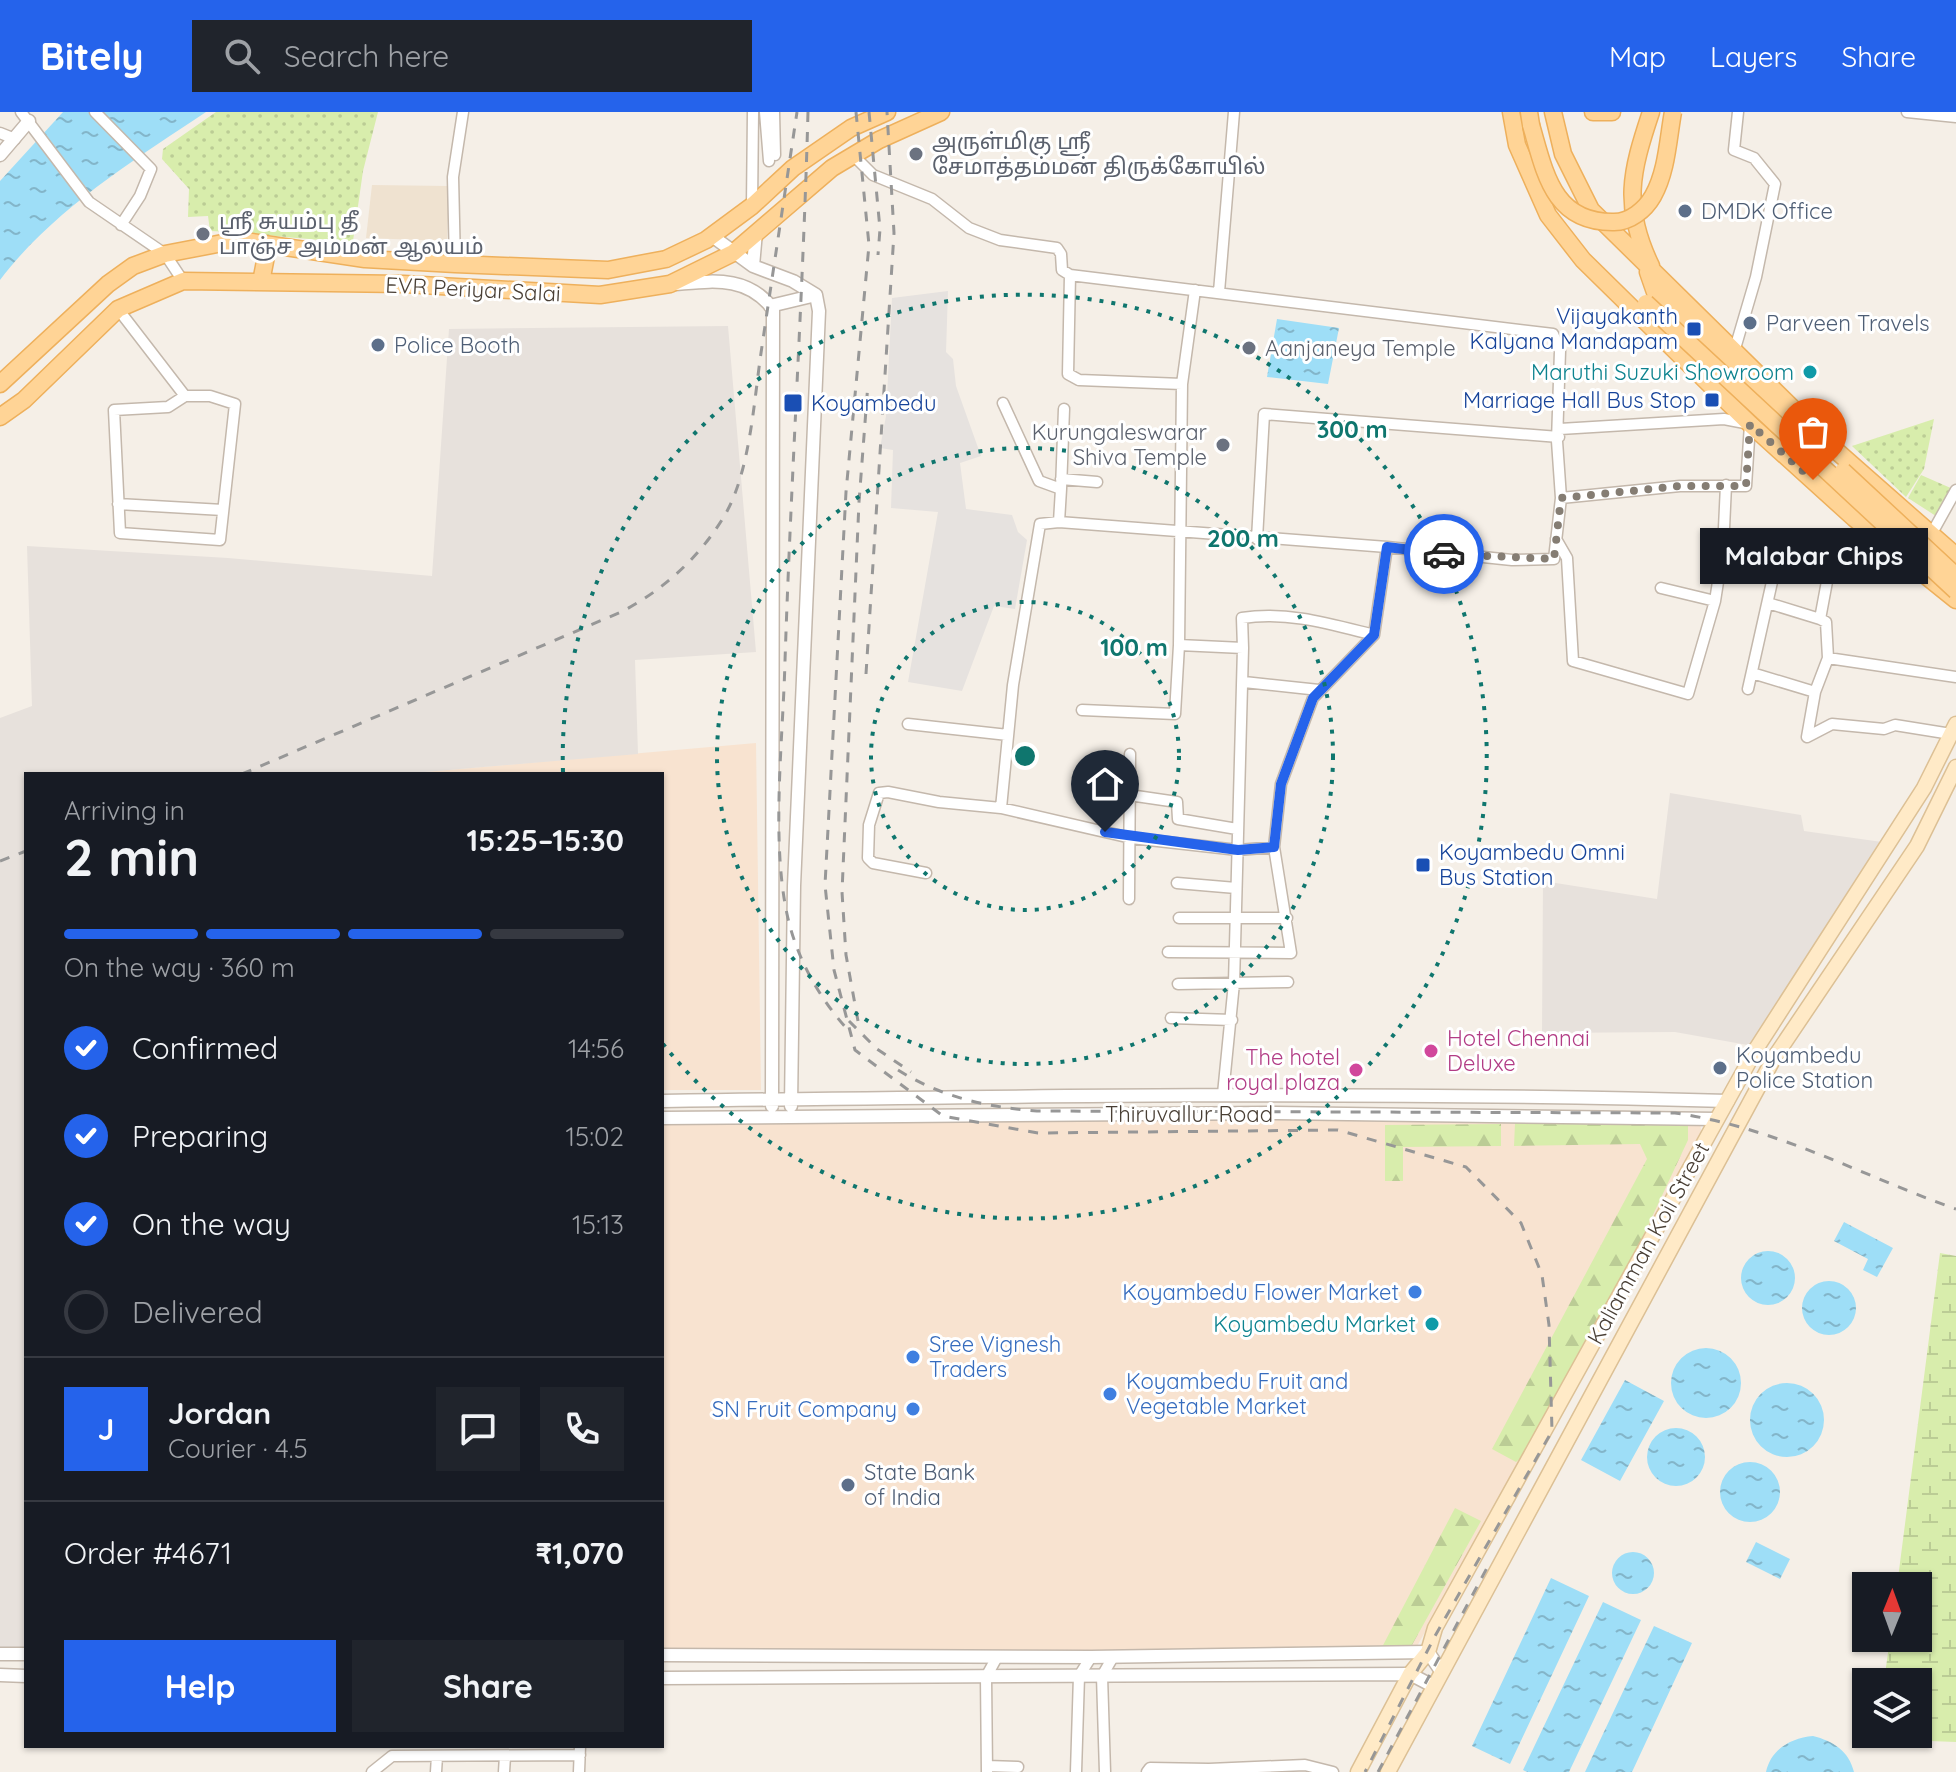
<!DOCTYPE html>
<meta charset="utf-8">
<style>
:root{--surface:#171b24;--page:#20242c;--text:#f1f3f6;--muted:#9ea1a6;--line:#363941;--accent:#2563eb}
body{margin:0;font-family:Quicksand,"Noto Sans Tamil",sans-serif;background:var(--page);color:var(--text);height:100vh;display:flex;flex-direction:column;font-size:30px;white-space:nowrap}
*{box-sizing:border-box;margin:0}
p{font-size:26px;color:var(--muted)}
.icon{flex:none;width:44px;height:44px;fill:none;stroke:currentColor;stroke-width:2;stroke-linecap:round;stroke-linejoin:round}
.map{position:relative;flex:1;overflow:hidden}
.side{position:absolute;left:24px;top:660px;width:640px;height:976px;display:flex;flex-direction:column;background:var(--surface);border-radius:0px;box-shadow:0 2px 6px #0004}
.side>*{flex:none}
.needle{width:52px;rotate:1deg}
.fabs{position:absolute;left:1852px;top:1460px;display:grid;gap:16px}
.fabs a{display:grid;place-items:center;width:80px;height:80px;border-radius:0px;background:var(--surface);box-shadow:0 2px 6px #0004;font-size:40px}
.pin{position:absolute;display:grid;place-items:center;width:68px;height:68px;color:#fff;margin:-82px -34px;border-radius:50% 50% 50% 0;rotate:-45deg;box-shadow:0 0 8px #0007}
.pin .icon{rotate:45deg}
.courier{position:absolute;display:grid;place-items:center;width:80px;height:80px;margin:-40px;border:6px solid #2563eb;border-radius:50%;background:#fff;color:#222;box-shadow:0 2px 10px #0007}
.bubble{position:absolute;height:56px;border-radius:0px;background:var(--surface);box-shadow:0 2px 6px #0004;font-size:26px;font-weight:700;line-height:56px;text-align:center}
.headline em{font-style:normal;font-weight:700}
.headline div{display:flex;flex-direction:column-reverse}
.headline{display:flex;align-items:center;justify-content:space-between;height:136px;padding:0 40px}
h1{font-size:52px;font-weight:700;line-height:60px}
.bar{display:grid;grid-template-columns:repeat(4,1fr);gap:12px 8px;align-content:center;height:96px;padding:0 40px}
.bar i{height:10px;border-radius:6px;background:var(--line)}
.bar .on{background:var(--accent)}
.bar p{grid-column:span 4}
.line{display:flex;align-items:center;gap:20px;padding:0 40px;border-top:2px solid var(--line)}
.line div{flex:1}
.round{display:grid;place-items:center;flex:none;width:84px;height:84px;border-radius:0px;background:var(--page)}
ol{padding:0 40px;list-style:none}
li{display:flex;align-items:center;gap:24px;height:88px}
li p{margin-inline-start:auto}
li .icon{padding:8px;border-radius:50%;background:var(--accent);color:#fff;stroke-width:4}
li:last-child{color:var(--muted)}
li i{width:44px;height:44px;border:4px solid var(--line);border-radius:50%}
.primary-button{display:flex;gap:16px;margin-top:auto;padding:16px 40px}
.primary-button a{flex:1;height:92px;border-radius:0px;background:var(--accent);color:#fff;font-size:32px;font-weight:700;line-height:92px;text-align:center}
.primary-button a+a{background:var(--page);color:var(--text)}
header{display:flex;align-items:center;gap:48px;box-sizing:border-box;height:112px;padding:0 40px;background:var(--accent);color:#fff}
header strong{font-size:38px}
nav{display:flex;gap:44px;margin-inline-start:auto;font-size:28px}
.search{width:560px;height:72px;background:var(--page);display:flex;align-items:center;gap:20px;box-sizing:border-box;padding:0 28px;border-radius:0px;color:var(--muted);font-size:30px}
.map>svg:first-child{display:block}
</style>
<header>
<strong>Bitely</strong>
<div class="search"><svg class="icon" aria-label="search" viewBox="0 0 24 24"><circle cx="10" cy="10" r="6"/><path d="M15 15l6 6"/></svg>Search here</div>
<nav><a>Map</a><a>Layers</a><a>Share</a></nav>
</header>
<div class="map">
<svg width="1956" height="1660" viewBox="0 0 1956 1660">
<defs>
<pattern id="grass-dots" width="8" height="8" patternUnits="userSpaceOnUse" patternTransform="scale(2)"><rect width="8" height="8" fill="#d8edac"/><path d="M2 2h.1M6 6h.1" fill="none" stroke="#bbcc95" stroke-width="1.8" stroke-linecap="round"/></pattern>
<pattern id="forest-firs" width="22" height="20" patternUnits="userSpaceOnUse" patternTransform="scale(2)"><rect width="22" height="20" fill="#d8edac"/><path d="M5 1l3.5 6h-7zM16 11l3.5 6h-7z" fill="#bbcc95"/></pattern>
<pattern id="wetland-marsh" width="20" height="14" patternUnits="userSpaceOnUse" patternTransform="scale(2)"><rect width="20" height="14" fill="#d8edac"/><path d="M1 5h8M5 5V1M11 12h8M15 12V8" fill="none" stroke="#bbcc95"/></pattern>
<pattern id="water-ripples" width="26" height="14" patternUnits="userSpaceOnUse" patternTransform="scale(2)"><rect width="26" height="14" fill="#9edef7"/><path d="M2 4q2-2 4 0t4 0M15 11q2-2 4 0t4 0" fill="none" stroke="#83b5c9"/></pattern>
</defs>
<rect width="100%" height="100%" fill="#f5efe7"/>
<path fill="#f8e3d0" d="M756,631L761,978H662V662H401Z
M1178,1006L1691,1008L1700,1012L1702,1023L1411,1545L662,1541V1011Z"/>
<path fill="#e7e1dc" d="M728,214L756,540L635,548L638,642L401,662H26V1538L0,1537V606L32,594L27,434L228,446L432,464L449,217Z
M1670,681L1801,703L1804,719L1882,730L1753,934L1675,920L1542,921L1543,769L1657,787Z"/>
<path fill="#efe2d0" d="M372,73L449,74L447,129L366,126Z"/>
<path fill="url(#grass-dots)" d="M216,0H378L363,59L353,129C304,129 259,120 210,119L208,104L188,105L189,77L162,47L163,37Z
M1934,307L1924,357L1906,385L1852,334Z
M1921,363L1953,377L1939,406L1908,386Z"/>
<path fill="url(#forest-firs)" d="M1688,1009V1028L1552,1319L1516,1350L1492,1337L1647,1047L1640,1032L1514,1034L1515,1011Z
M1501,1012V1034L1403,1035V1069H1385V1013Z
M1455,1396L1481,1409L1412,1533L1380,1539Z"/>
<path fill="url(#wetland-marsh)" d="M1940,1141L1956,1144V1630L1877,1627V1622H1918V1570H1884L1890,1526H1918V1474H1897Z"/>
<path fill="#e6e2df" d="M948,179L946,240L953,247L956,274L981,344L960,351L966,397L1012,403L1018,420L1027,428L1015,497L994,494L962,579L908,570L938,400L891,396L893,338L880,336L886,304L892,186Z"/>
<path fill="url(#water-ripples)" d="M63,0H206C134,48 53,98 0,168V69Z
M1277,207L1339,216L1328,272L1267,265Z
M1844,1110L1893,1136L1877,1165L1863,1158L1868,1147L1834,1129Z
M1741 1166a27 27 0 1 1 54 0a27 27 0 1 1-54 0Z
M1802 1196a27 27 0 1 1 54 0a27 27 0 1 1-54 0Z
M1671 1271a35 35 0 1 1 70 0a35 35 0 1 1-70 0Z
M1625,1268L1664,1289L1620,1369L1581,1348Z
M1750 1308a37 37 0 1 1 74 0a37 37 0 1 1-74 0Z
M1647 1345a29 29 0 1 1 58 0a29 29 0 1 1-58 0Z
M1720 1380a30 30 0 1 1 60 0a30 30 0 1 1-60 0Z
M1756,1430L1790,1447L1780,1467L1746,1450Z
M1612 1461a21 21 0 1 1 42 0a21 21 0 1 1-42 0Z
M1551,1466L1589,1484L1510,1652L1472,1634Z
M1603,1490L1641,1508L1569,1660H1527L1523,1658Z
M1654,1514L1692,1531L1632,1660H1585Z
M1813,1624C1833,1629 1849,1639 1854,1660H1766C1771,1637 1791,1626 1813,1624Z"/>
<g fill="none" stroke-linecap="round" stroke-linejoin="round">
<defs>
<path id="minor" d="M21,0L89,90L165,142L183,169
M95,0L151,57L140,84L121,113
M765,0L769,49
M774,0L775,43
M1907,0L1956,5
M0,21L15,27
M854,44L873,63L932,87L969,116L1000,128L1057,136L1061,142L1062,158L1070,163L1553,222L1560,239L1557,329L1561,386L1554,447L1512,448L1387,435
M752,94L753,0
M455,152L453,65L463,0
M1070,163L1068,262L1079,268L1182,272
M1195,178L1182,272L1179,533L1243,536L1242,506C1288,499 1330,512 1374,523
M1219,180L1234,0
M118,197L185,284
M1734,240L1756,165L1775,72L1754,46L1734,38L1738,0
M185,284H210L235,292L220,428L120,421L114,298L168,295Z
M1003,291L1039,369L1061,377L1059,410
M1560,317L1724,307L1750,312L1746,374H1680L1561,386
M1061,367L1097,370
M1061,377L1064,297
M118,392L223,398
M1932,421L1956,378
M1257,427L1264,302L1559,325
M1556,427L1567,446L1573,549L1688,582L1715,489L1723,438L1726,373
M1661,476L1715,489
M1768,491L1820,507
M1828,546L1956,565
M1752,561L1815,580L1828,546L1826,510L1820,507L1831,448
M1244,570L1319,578
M1748,577L1778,443L1891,455L1906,445
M1082,598L1175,602L1179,533
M908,612L1008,623
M1807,625L1832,612L1884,617L1895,613L1951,622
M1807,625L1815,580
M1095,678L1177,690L1178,707L1237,717
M1001,696L1013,573L1040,412L1059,410L1387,435L1374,523L1313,586L1281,672L1274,735L1291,841L1168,840
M926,761L873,751L868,746L869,713L879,681L888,680L939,690L1001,696L1131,726L1238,738L1274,735
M1177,771L1236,776
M1129,787L1130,642
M1179,806H1287
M1178,872L1288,870
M1171,906L1232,908
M1223,982L1234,871L1243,536
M987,1654L1018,1655
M372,1660L392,1644L580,1643
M436,1660L437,1644
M504,1660L505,1644
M579,1660L580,1634
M987,1660L986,1565L997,1545
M1076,1660L1079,1564L1091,1545
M1105,1660L1102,1564L1113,1545
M1147,1660L1150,1656L1209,1657
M1209,1660V1657L1305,1653L1333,1660"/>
<path id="tertiary" d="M0,43L29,9
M712,124L753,154L793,169L816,183L819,199L794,774L791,994
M753,154L756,120
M675,172C713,169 747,163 773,197L772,994
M770,194L816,183
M662,989C1018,984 1373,979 1728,989
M662,1006L1276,1001L1716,1007
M0,1542H26
M662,1543L1091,1545L1428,1540L1441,1559
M0,1563L26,1564
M662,1566L1410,1562L1433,1574"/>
<path id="secondary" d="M1358,1660L1410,1562L1428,1540L1435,1516L1756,937L1924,676L1956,612
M1388,1660L1774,946L1917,734L1956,655"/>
<path id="primary" d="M1511,0L1517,33L1548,103L1583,148L1750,312L1854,406L1956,488
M1529,0L1531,13
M1553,0L1563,42L1591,98L1832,335L1956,444
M1593,0H1612
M1651,0C1631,60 1622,94 1651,154
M1648,160L1656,183L1792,312
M261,170L268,134
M0,272L108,172L133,154L165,142L238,128L365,147L455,152L608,158L666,147L706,128L752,94L793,56L851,16L887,0
M0,305L24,288L118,197L183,169L404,172L600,183L670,172L733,141L832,56L879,28L941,0"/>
</defs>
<use href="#minor" stroke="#c4b8ac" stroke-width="13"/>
<use href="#tertiary" stroke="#c4b8ac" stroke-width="15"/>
<use href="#secondary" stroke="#dcc095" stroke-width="17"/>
<use href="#primary" stroke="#eeb05c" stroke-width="19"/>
<use href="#minor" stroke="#fff" stroke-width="10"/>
<use href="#tertiary" stroke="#fff" stroke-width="12"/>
<use href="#secondary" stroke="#ffeac7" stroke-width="14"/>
<use href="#primary" stroke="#ffd496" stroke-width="16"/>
<path stroke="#979797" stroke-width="3" stroke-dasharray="10 10" stroke-linecap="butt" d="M808,0C803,183 791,366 785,549C783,627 771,727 787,802C796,845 819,886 848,918
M856,0L869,133L846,380L825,773L834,858L855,938L943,1004L1038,1021L1338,1018L1466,1055L1521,1111L1542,1163L1549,1213L1552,1319L1435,1524L1365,1660
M869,0L880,117L878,143
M866,562L894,121L887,0
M242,662L621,500C664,478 702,443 726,401C750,358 754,289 761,241C773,160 785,80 797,0
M0,749L26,739
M849,909L877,937L911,960
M858,909L846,843L842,780L859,390L868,271
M898,958C941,985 986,995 1037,999L1675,1001C1778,1016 1860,1063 1956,1097
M1378,1660L1488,1454"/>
<defs>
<path id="primary-bridge" d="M1531,13C1545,61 1553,111 1614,110C1630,110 1645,98 1653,84C1667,59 1668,27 1673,0
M1646,191L1956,479
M1843,359L1956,464"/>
</defs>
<use href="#primary-bridge" stroke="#eeb05c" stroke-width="19" stroke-linecap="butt"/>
<use href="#primary-bridge" stroke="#ffd496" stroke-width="16"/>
</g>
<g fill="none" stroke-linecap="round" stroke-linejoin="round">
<path stroke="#857d73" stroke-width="8" stroke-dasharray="0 14.4" d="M1444,442L1554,447L1561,386L1680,374H1746L1750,312L1813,368"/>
<path stroke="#2563eb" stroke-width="10" d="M1105,720L1238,738L1274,735L1281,672L1313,586L1374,523L1387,435L1444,442"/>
</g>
<g fill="none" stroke="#0f766e" stroke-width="4" stroke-dasharray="4 8">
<circle cx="1025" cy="644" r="154"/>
<circle cx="1025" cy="644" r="308"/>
<path d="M563 660A462 462 0 1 1 663 932"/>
</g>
<g fill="#6b7280" stroke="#fff" stroke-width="3">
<circle cx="916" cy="42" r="8"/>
<circle cx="203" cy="122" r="8"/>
<circle cx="1249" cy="236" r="8"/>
<circle cx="1223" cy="333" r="8"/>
</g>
<g fill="#5c6f8a" stroke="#fff" stroke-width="3">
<circle cx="1685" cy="99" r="8"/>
<circle cx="1750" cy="211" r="8"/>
<circle cx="378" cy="233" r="8"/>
<circle cx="1720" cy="956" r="8"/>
<circle cx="848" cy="1373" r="8"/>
</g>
<g fill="#1a4fb4" stroke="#fff" stroke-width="3">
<rect x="1686" y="209" width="16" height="16" rx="4"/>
<rect x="1704" y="280" width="16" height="16" rx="4"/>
<rect x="783" y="281" width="20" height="20" rx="4"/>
<rect x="1415" y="745" width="16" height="16" rx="4"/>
</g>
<g fill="#0f9aa8" stroke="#fff" stroke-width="3">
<circle cx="1810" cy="260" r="8"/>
<circle cx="1432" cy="1212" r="8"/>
</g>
<g fill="#d1479c" stroke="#fff" stroke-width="3">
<circle cx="1431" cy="939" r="8"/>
<circle cx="1356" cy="958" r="8"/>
</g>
<g fill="#3f7fe0" stroke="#fff" stroke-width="3">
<circle cx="1415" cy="1180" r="8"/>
<circle cx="913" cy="1245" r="8"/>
<circle cx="1110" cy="1282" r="8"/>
<circle cx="913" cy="1297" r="8"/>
</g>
<g text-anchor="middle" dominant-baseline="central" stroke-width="6" stroke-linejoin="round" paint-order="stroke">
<g font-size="22" fill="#5b616d" stroke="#fff" text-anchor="start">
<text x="932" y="29">அருள்மிகு ஸ்ரீ<tspan x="932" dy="25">சேமாத்தம்மன் திருக்கோயில்</tspan></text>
<text x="219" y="109">ஶ்ரீ சுயம்பு தீ<tspan x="219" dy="25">பாஞ்ச அம்மன் ஆலயம்</tspan></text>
<text x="1265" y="236">Aanjaneya Temple</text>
<text x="1207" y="320" text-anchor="end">Kurungaleswarar<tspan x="1207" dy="25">Shiva Temple</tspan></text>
</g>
<g font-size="22" fill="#4e5e75" stroke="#fff" text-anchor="start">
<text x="1701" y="99">DMDK Office</text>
<text x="1766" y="211">Parveen Travels</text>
<text x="394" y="233">Police Booth</text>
<text x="1736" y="943">Koyambedu<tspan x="1736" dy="25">Police Station</tspan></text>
<text x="864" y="1360">State Bank<tspan x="864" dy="25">of India</tspan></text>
</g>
<g font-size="22" fill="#493f35" stroke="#fff">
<text transform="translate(473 177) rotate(3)">EVR Periyar Salai</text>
<text x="1189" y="1002">Thiruvallur Road</text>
<text transform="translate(1648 1131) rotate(-61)">Kaliamman Koil Street</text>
</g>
<g font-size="22" fill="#164399" stroke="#fff" text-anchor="end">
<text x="1678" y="204">Vijayakanth<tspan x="1678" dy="25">Kalyana Mandapam</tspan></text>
<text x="1696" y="288">Marriage Hall Bus Stop</text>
<text x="811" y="291" text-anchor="start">Koyambedu</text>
<text x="1439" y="740" text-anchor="start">Koyambedu Omni<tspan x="1439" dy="25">Bus Station</tspan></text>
</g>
<g font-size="22" fill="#0d838f" stroke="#fff" text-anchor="end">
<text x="1794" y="260">Maruthi Suzuki Showroom</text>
<text x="1416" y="1212">Koyambedu Market</text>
</g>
<g font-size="22" fill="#b23c85" stroke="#fff" text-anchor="start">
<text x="1447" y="926">Hotel Chennai<tspan x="1447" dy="25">Deluxe</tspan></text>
<text x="1340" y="945" text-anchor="end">The hotel<tspan x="1340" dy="25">royal plaza</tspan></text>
</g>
<g font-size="22" fill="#366cbe" stroke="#fff" text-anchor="end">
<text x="1399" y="1180">Koyambedu Flower Market</text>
<text x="929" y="1232" text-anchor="start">Sree Vignesh<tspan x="929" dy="25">Traders</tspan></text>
<text x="1126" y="1269" text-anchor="start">Koyambedu Fruit and<tspan x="1126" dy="25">Vegetable Market</tspan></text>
<text x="897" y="1297">SN Fruit Company</text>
</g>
</g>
<circle cx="1025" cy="644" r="12" fill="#0f766e" stroke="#fff" stroke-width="4"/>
<g font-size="24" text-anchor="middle" font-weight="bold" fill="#0f766e" stroke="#fff" stroke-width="6" stroke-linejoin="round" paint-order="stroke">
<text x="1352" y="326">300 m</text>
<text x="1243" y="435">200 m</text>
<text x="1134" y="544">100 m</text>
</g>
</svg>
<div class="fabs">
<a><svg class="needle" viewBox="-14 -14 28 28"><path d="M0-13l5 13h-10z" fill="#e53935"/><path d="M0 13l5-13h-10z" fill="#9ea1a6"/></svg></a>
<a><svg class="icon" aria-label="layers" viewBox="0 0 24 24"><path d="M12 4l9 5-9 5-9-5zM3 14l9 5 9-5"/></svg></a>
</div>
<div class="pin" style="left:1813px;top:368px;background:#ea580c"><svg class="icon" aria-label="bag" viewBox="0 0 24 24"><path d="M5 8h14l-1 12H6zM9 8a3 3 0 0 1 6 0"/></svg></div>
<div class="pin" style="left:1105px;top:720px;background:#1f2937"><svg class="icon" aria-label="home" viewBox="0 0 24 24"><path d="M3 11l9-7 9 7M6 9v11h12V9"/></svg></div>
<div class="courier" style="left:1444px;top:442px"><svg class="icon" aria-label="car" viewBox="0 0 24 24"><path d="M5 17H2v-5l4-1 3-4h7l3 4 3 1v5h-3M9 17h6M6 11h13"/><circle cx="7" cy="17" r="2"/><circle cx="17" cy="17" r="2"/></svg></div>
<div class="bubble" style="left:1700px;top:416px;width:228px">Malabar Chips</div>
<section class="side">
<div class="headline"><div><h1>2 min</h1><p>Arriving in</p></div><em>15:25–15:30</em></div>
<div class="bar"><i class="on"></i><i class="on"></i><i class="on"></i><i></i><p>On the way · 360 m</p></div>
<ol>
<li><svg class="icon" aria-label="check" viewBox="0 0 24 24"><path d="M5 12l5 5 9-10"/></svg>Confirmed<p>14:56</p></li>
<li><svg class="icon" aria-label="check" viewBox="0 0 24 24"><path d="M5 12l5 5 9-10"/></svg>Preparing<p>15:02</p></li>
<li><svg class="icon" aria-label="check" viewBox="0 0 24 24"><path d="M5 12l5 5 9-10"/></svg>On the way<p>15:13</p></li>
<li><i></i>Delivered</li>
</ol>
<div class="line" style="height:144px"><b class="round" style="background:var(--accent);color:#fff">J</b><div><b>Jordan</b><p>Courier · 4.5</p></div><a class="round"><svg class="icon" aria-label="chat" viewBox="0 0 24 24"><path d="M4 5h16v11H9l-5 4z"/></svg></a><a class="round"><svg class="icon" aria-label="phone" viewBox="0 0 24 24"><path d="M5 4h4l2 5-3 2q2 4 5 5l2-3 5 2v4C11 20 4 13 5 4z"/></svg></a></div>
<div class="line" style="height:104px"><div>Order #4671</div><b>₹1,070</b></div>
<div class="primary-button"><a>Help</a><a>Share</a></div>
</section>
</div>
